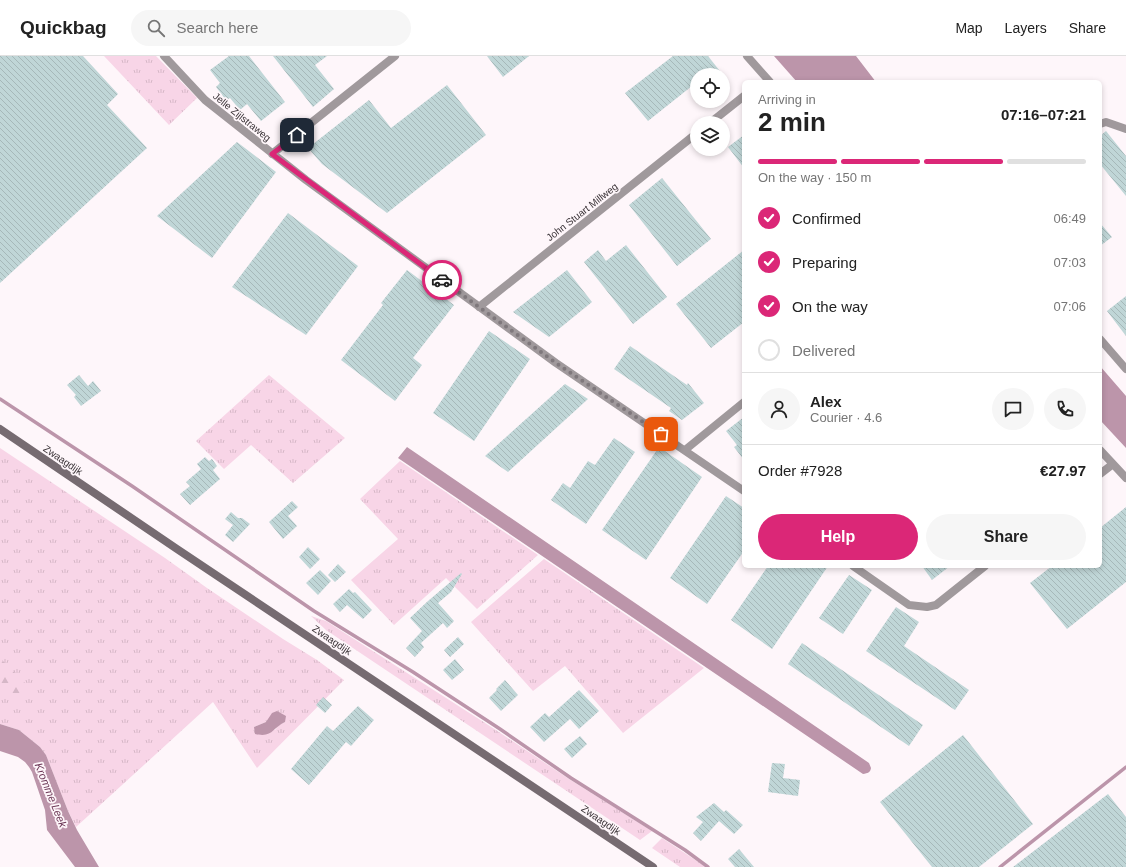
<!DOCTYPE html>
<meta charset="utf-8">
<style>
:root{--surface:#fff;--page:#f6f6f6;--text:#222;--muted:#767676;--line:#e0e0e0;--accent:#db2777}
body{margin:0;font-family:Arial,sans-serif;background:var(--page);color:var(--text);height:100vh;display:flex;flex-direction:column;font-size:15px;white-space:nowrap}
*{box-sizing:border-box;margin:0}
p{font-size:13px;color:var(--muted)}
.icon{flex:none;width:22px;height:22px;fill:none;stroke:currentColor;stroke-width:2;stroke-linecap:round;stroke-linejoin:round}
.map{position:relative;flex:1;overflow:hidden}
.details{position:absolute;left:742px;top:24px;width:360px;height:488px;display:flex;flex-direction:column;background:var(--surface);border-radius:6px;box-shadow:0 2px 6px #0003}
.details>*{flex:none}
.tools{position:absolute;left:690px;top:12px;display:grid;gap:8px}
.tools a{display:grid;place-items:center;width:40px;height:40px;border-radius:50%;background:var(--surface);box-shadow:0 2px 6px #0003;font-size:20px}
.pin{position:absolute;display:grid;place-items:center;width:34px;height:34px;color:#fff;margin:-17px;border-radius:8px;box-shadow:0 2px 6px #0006}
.courier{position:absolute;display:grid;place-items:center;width:40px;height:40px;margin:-20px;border:3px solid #db2777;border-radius:50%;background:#fff;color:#222;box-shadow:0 1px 5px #0007}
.head em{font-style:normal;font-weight:800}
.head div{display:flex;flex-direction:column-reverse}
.head{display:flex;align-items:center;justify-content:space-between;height:68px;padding:0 16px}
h1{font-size:26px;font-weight:800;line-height:30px}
.bar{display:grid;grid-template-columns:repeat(4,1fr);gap:6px 4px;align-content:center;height:48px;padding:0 16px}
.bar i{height:5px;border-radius:3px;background:var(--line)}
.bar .active{background:var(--accent)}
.bar p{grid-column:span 4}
.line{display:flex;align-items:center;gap:10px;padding:0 16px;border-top:1px solid var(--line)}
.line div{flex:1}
.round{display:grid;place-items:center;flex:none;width:42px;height:42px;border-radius:21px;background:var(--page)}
ol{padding:0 16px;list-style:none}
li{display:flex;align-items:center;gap:12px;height:44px}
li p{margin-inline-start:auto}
li .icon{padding:4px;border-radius:50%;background:var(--accent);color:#fff;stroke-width:4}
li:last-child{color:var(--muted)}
li i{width:22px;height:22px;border:2px solid var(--line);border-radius:50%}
.cta{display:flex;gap:8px;margin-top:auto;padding:8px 16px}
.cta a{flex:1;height:46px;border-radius:24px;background:var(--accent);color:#fff;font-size:16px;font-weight:800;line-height:46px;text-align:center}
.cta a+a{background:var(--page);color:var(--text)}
header{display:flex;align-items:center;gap:24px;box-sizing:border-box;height:56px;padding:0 20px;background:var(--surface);border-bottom:1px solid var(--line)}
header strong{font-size:19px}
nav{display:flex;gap:22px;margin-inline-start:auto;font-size:14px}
.search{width:280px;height:36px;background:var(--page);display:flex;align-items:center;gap:10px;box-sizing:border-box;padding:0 14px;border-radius:22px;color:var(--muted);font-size:15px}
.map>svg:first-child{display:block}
</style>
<header>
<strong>Quickbag</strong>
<div class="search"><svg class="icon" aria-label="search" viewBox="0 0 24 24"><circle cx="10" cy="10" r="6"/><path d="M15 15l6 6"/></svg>Search here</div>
<nav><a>Map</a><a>Layers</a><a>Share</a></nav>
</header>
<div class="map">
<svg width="1126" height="811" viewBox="0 0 1126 811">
<defs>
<pattern id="grass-tufts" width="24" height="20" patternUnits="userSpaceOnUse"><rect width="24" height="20" fill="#f8d5e7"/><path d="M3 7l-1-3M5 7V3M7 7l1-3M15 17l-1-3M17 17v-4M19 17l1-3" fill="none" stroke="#d6b7c7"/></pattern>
<pattern id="forest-firs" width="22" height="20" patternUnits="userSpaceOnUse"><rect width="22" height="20" fill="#f8d5e7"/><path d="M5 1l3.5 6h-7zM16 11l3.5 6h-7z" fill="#d6b7c7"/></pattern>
<pattern id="building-back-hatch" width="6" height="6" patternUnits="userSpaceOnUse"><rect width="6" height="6" fill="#c0d6d7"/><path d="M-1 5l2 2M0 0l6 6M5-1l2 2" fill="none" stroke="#a6b8b9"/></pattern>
</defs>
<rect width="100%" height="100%" fill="#fef6fa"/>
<path fill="url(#grass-tufts)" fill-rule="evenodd" d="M104,0H156L197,42L169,69Z
M269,319L345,382L293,427L251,389L224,413L196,385Z
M0,392L165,502L207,532L283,583L317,604L344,624L257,712L213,646L76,771L68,755L46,699L40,691L19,674L0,668ZM266,666H285L279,669L275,674L254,671Z
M400,405L538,499L477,553L446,522L394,569L351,524L398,483L360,443Z
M544,503L704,612L623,677L565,610L533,635L471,566Z
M311,560L326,565L496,674L569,723L652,775L640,784L326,574Z
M662,782L706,811H680L652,792Z"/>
<path fill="url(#forest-firs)" d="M0,602L29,631L21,641L0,638Z"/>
<path fill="#bc95aa" d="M774,0H856L876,26H797Z
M1100,310L1126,340V392L1100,364Z
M407,391L869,707L871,712C870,717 868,717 863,718L398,402Z
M277,655L286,660L285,666C272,672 273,682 255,678L254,671L266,666L272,657Z
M0,668L19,674L40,691L46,699L68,755L77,774L99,811H75L47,774L45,754L32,716L29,711L25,706L18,701L0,695Z"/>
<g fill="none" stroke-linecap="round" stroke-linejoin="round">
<path stroke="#bc95aa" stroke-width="3.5" d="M0,343L132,430L314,555L413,616L500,673L571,722L685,794L708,811
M1000,811L1126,711"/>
</g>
<path fill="url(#building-back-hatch)" d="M0,0H83L118,38L107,49L147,92L0,227Z
M229,0H249L285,46L261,65L247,48L240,54L230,42L226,44L216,31L220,27L210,14Z
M273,0H327L315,9L334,33L313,51Z
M487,0H529L503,21Z
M673,0H708L723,19H697V26L648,65L625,37Z
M447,29L486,79L387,157L322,108L308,92L369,44L391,72Z
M1106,75L1126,100V140L1100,108V80Z
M744,79V112L728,91Z
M237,86L276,116L212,202L157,160Z
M662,122L711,183L677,210L629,149Z
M288,157L358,210L306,279L232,231Z
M1100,167L1112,181L1100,190Z
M626,189L667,241L633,268L584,206L598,194L606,205Z
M744,194V266L711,292L676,248Z
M407,214L454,249L413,302L422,309L395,345L341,304L383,249L381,247Z
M567,214L592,246L549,281L513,256Z
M1126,240V280L1107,255Z
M489,275L530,303L474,385L433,357Z
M630,290L687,329L688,327L704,347L682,364L669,355L671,352L614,313Z
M79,319L88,330L93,325L101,335L81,350L74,341L76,339L67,329Z
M565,328L588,343L508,416L485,400Z
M744,361V404L734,391L737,389L726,375Z
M614,382L635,396L586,468L551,444L563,427L570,432L588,405L595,409Z
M659,391L702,421L646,504L602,474Z
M205,401L209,405L212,403L217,410L213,414L220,423L190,449L180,438L190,430L186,426L201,413L197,408Z
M726,440L744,452V495L707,548L670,522Z
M292,445L298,451L288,460L297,470L283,483L269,466Z
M1126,451V526L1067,573L1030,527L1052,510H1100V472Z
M231,456L238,462H242L250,468L233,486L225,479L233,469L225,463Z
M308,491L320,503L310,513L299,501Z
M338,508L346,516L335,526L328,519Z
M768,510H828L772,593L731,564Z
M922,510H950L932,524Z
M320,514L331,525L318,539L306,527Z
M461,517L462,518L451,536L438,547L454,565L447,572L443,567L421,587L424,591L415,601L406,592L422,575L410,562L428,545Z
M849,519L872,534L843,578L819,562Z
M349,533L353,537L355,536L372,554L363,563L347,549L340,556L333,548Z
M896,551L919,566L904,590L969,634L955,654L866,595Z
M458,581L464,588L450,601L444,594Z
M802,587L923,669L909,690L788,608Z
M455,603L464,614L452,624L443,614Z
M505,624L518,639L501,655L489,642L497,634L496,633Z
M579,634L599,655L579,673L570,663L544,686L530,671L545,657L549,661Z
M323,641L332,649L325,657L316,649Z
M358,650L374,664L351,690L346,686L309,729L291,713L327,670L333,675Z
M963,679L1033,768L979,811H932L880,746Z
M580,680L587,688L572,702L564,693Z
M772,707L785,708L783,722L800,724L798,740L768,736Z
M1108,738L1126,761V811H1013Z
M714,747L724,756L726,754L743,769L734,778L719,765L701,785L693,777L703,766L696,761Z
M739,793L754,811H735L728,803Z"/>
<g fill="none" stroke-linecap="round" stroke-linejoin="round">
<path stroke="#a0999c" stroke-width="8" d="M164,0L205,44L306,124L556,307L744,435
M747,0L770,26
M710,67L744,40
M1100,68L1106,66L1126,73
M272,98L395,0
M479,251L697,77
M1100,283L1126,313
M685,394L744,346
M1100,394L1126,422
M1100,418L1113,408
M853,510L909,549L927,551L936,549L985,510"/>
<path stroke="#766b71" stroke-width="8" d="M0,373L177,493L653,811"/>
</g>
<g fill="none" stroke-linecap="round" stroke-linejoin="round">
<path stroke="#7f787c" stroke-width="4" stroke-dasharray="0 7.2" d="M442,224L556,307L661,378"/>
<path stroke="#db2777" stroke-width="5" d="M297,79L272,98L442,224"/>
</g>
<g text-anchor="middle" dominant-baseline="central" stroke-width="3.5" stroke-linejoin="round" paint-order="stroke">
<g font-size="10" fill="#3b3438" stroke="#fef6fa">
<text transform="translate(242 61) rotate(39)">Jelle Zijlstraweg</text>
<text transform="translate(582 156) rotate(-38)">John Stuart Millweg</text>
<text transform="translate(63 404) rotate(34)">Zwaagdijk</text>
<text transform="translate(332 584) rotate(34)">Zwaagdijk</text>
<text transform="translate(601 764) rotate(34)">Zwaagdijk</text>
</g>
<g font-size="11" font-style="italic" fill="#6c3856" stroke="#fef6fa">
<text transform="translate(51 739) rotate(68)">Kromme Leek</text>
</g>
</g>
</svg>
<div class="tools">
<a><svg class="icon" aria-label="locate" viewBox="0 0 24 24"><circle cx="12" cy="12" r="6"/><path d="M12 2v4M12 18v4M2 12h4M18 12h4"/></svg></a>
<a><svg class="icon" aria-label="layers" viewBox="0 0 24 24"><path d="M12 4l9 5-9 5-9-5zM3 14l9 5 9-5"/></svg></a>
</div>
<div class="pin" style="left:661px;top:378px;background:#ea580c"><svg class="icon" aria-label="bag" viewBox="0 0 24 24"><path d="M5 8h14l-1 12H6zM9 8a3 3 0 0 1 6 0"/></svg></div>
<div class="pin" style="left:297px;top:79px;background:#1f2937"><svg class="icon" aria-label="home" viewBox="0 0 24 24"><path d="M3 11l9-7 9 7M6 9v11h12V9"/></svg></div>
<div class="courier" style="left:442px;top:224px"><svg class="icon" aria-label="car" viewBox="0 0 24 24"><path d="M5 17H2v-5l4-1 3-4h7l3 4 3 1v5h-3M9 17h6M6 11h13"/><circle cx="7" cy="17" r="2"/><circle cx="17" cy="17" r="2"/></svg></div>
<section class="details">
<div class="head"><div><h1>2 min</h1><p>Arriving in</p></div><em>07:16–07:21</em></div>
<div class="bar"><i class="active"></i><i class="active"></i><i class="active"></i><i></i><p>On the way · 150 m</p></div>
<ol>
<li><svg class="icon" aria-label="check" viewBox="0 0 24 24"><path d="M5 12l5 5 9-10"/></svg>Confirmed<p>06:49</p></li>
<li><svg class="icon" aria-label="check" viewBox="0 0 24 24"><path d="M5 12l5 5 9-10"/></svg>Preparing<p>07:03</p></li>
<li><svg class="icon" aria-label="check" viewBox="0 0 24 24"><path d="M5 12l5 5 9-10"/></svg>On the way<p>07:06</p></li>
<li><i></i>Delivered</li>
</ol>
<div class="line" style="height:72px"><a class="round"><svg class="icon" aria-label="person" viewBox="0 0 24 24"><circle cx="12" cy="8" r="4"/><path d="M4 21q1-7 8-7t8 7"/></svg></a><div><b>Alex</b><p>Courier · 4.6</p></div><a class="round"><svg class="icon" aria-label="chat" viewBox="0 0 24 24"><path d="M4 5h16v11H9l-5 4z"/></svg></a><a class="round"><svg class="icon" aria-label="phone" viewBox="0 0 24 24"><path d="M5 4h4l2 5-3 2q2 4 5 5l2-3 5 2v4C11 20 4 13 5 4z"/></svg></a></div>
<div class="line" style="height:52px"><div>Order #7928</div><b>€27.97</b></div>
<div class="cta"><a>Help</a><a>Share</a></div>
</section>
</div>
